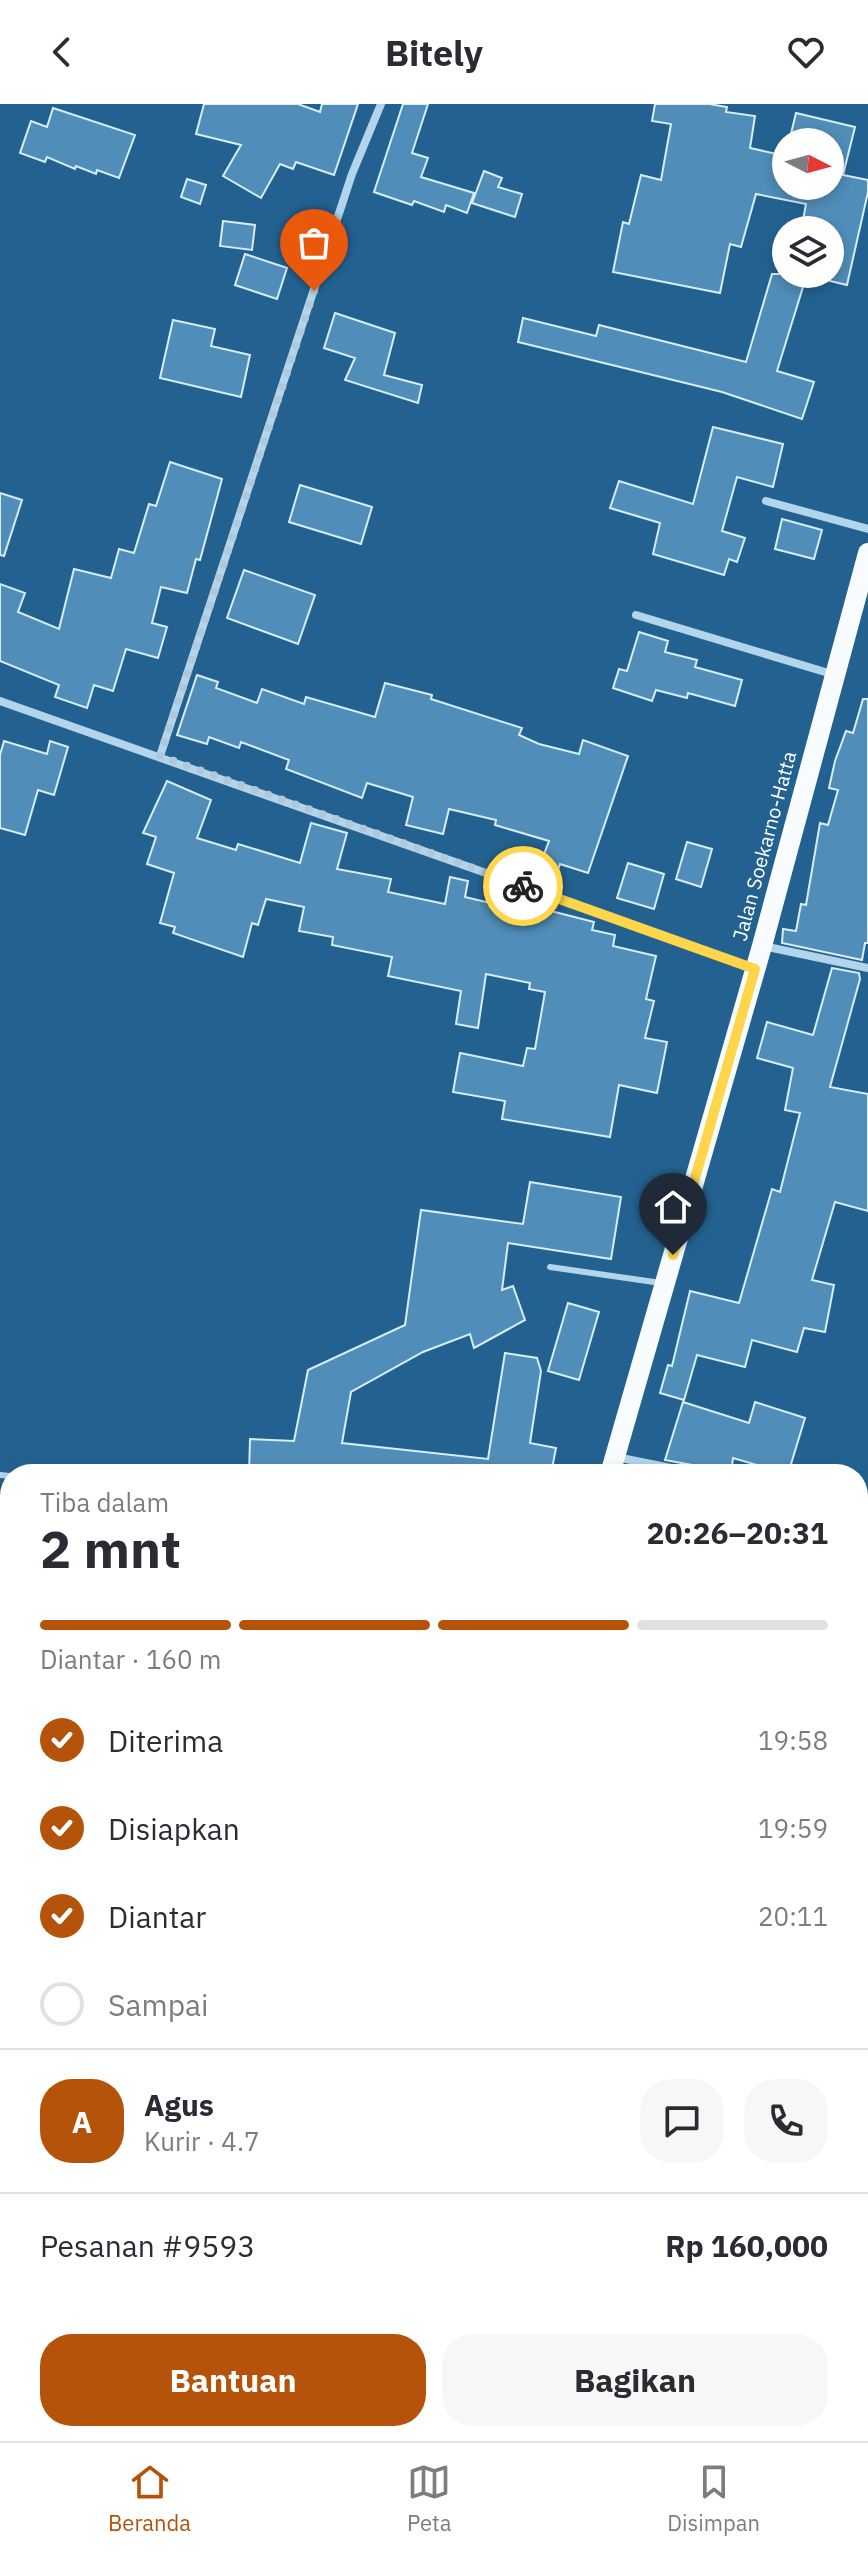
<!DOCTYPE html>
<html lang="id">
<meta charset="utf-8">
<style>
:root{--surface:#fff;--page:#f7f7f7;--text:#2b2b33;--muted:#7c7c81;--line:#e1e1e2;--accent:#b45309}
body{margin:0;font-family:"IBM Plex Sans",sans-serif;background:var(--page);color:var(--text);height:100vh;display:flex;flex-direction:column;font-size:30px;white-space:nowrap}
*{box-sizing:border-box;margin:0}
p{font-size:26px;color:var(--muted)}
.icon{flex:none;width:44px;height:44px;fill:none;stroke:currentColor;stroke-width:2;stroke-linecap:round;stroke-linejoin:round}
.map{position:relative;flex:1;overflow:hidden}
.sheet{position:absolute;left:0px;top:1360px;width:868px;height:978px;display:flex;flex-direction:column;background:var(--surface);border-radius:32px 32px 0 0;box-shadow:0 4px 12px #0003}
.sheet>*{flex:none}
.needle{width:52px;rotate:96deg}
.buttons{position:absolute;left:772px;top:24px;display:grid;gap:16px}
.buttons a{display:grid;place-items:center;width:72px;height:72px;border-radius:50%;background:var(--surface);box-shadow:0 4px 12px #0003;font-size:40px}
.pin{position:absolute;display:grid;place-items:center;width:68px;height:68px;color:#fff;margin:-82px -34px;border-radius:50% 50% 50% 0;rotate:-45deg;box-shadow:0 0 8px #0007}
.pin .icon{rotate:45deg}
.courier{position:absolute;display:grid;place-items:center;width:80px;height:80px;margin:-40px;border:6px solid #ffd54a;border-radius:50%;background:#fff;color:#222;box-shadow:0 2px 10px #0007}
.head em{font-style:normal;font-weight:700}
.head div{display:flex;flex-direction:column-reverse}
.head{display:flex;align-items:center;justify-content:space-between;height:136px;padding:0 40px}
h1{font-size:52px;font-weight:700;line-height:60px}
.bar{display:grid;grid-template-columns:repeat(4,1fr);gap:12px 8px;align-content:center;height:96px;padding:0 40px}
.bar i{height:10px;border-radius:6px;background:var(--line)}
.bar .active{background:var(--accent)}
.bar p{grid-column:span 4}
.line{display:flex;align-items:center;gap:20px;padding:0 40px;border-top:2px solid var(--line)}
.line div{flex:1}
.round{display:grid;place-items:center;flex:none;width:84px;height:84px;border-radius:32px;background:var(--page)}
ol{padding:0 40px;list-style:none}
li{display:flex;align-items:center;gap:24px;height:88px}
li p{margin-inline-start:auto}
li .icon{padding:8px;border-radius:50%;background:var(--accent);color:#fff;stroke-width:4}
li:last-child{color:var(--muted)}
li i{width:44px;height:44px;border:4px solid var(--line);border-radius:50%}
.cta{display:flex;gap:16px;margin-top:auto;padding:16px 40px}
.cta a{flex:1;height:92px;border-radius:32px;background:var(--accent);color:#fff;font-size:32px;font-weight:700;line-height:92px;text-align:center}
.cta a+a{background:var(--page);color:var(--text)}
header{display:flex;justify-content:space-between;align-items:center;height:104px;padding:0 40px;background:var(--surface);font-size:36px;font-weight:700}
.tab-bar{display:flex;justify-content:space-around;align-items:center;height:112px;border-top:2px solid var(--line);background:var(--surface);font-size:22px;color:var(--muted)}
.tab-bar a{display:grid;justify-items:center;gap:4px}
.tab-bar .active{color:var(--accent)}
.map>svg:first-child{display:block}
</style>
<header><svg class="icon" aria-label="back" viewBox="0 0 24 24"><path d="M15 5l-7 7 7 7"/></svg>Bitely<svg class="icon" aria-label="heart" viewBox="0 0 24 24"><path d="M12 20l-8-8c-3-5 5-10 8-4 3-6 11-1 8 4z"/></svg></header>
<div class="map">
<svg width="868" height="2337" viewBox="0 0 868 2337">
<rect width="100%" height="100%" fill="#236290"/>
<path fill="#508db8" stroke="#d8ecf9" stroke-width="2" d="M204,0H298L320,8L322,0H358L334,71L296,58L293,65L280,60L261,94L223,72L241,41L196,30Z
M403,0H428L412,49L428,54L421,73L474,89L467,109L446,101L444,108L414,97L412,101L374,88Z
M655,0H709L727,3L726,8L755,12L750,44L786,52V82H830V38H789L796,9L855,23L843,71L868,76V88L847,181L830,177V148L835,128L802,122L806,100L756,90L741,143L730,140L720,189L613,168L623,118L629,120L641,71L661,76L671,20L652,17Z
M53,4L135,31L119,74L97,66L96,70L76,62L75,65L47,53L45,58L20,49L31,17L47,23Z
M484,67L502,74L498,83L522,90L515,113L472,99Z
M187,75L206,81L200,100L181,93Z
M223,117L255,121L252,146L220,142Z
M245,150L287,164L277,195L235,181Z
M772,170H807L777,267L814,278L802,315L722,288L518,238L523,214L596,232L599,221L746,258Z
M335,209L395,229L384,271L422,281L418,299L345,276L355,254L324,244Z
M173,216L215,225L211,242L250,251L241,293L160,274Z
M713,323L783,340L773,383L737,373L722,427L745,434L737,458L729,455L724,471L653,450L660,419L610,404L619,377L693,400Z
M170,358L222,375L200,456L196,455L187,489L161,483L152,519L167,523L158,554L126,545L113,587L94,581L87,604L55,593L59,581L0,557V480L25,489L18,508L59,525L74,465L111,474L119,445L134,449L149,400L156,402Z
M300,381L372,403L361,440L289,418Z
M0,389L22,396L4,452L0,451Z
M782,415L822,426L814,455L775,445Z
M244,466L315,491L298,540L227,514Z
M639,528L668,537L665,548L697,556L695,563L742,576L735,602L688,589L687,594L656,586L652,597L613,584L619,565L627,567Z
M197,571L218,578L216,584L257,599L262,585L304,600L306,593L375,613L385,579L432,591L431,595L522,624L519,631L539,640L579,650L583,636L628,652L588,769L560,760L557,769L539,763L549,737L495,721L496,716L449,705L443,730L406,721L413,693L367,679L362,694L286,665L289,656L241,638L239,644L209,633L207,640L177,631Z
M863,595H868V839H865L862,856L782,839L783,825L796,827L801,800L806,801L820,719L828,721L838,686L829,684L835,657L846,627L853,629Z
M4,637L47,650L50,637L68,643L54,691L38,686L25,731L0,724V651Z
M167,677L211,696L197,734L236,746L238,740L300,759L311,719L347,729L337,765L391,775L388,788L445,800L450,773L468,777L465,793L545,812L547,806L594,818L592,826L615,831L613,842L656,852L646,895L654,897L645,934L667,938L657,989L619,981L610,1033L502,1015L505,997L453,988L460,949L523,962L527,944L535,945L545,888L529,885L530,879L486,870L478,924L456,920L461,887L388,872L392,853L332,841L333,833L299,827L304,803L266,795L258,821L252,819L243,853L173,829L175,823L160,819L174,769L147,760L156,733L143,729Z
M687,738L712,745L701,783L676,775Z
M628,759L664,770L654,805L617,794Z
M832,864L859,869L860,875L830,983L868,990V1107L835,1098L812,1176L834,1181L825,1228L804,1224L797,1248L752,1236L745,1263L697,1251L684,1296L660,1289L668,1261L672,1262L690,1187L739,1199L772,1085L780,1088L800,1009L785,1006L793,964L757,954L767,918L813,931Z
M530,1078L621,1093L611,1155L508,1139L502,1186L513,1182L525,1216L474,1244L470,1230L423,1248L351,1288L342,1339L488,1355L505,1249L537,1254L541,1267L530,1339L556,1344L551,1370H249L250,1335L294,1337L308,1266L405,1221L421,1106L523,1120Z
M568,1199L599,1208L579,1276L548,1267Z
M683,1298L749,1319L755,1298L805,1314L788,1370L733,1354L731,1370H708L703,1363L665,1356Z"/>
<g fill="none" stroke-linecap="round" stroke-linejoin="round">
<path stroke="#b3d5ec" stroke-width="6" d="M550,1163L661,1179
M0,1371L10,1372
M0,1555H10"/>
<path stroke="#b3d5ec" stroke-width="8" d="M766,397L868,425
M636,511L835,571
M0,597L754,864
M160,652L352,70L381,0
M763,842L868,864
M616,1353L701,1370
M858,1401L868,1403
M0,1799H10
M0,1911H10
M333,2337L366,2328"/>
<path stroke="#dfeef9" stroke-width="16" d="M0,2277L10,2273"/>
<path stroke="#f8fcff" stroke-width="20" d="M610,1370L762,842L868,449
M439,2328L441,2337"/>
</g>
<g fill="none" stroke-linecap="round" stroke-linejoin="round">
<path stroke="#b2c8d8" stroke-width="8" stroke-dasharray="0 14.4" d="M314,187L160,652L523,782"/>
<path stroke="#ffd54a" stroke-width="10" d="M523,782L755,865L673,1151"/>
</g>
<g text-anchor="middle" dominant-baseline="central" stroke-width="6" stroke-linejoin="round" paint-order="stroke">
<g font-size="20" fill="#fff" stroke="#236290">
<text transform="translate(764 742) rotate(-75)">Jalan Soekarno-Hatta</text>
</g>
</g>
</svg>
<div class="buttons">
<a><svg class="needle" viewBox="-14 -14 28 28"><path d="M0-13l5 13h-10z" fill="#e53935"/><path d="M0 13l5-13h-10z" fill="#7c7c81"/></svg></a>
<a><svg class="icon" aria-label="layers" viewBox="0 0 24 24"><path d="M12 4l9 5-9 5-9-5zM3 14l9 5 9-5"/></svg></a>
</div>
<div class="pin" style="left:314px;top:187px;background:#ea580c"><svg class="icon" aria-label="bag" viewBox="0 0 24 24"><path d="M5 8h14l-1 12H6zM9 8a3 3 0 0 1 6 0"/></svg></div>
<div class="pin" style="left:673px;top:1151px;background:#1f2937"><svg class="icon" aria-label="home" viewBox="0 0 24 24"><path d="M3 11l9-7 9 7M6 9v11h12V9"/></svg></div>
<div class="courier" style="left:523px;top:782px"><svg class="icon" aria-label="bike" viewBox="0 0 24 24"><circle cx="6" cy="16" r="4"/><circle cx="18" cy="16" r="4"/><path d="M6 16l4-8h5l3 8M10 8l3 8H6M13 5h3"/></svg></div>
<section class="sheet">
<div class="head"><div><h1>2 mnt</h1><p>Tiba dalam</p></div><em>20:26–20:31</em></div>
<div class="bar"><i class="active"></i><i class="active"></i><i class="active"></i><i></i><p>Diantar · 160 m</p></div>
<ol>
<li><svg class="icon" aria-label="check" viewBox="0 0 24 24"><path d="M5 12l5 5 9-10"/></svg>Diterima<p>19:58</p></li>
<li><svg class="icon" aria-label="check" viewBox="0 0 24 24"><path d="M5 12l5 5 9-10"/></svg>Disiapkan<p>19:59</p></li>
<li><svg class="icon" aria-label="check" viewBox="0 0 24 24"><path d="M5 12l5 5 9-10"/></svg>Diantar<p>20:11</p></li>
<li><i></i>Sampai</li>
</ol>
<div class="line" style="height:144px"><b class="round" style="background:var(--accent);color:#fff">A</b><div><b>Agus</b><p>Kurir · 4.7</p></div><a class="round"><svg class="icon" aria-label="chat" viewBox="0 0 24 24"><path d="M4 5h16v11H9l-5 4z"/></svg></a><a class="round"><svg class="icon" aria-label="phone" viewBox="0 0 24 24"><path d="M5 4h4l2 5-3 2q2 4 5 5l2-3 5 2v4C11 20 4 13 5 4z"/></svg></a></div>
<div class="line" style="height:104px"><div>Pesanan #9593</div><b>Rp 160,000</b></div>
<div class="cta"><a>Bantuan</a><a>Bagikan</a></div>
</section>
</div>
<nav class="tab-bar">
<a class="active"><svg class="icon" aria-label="home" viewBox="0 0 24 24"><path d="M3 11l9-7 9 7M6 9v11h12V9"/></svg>Beranda</a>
<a><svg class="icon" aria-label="map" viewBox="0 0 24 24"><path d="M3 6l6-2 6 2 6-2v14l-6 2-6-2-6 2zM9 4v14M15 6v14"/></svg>Peta</a>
<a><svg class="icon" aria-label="saved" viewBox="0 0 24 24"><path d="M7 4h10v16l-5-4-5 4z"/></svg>Disimpan</a>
</nav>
